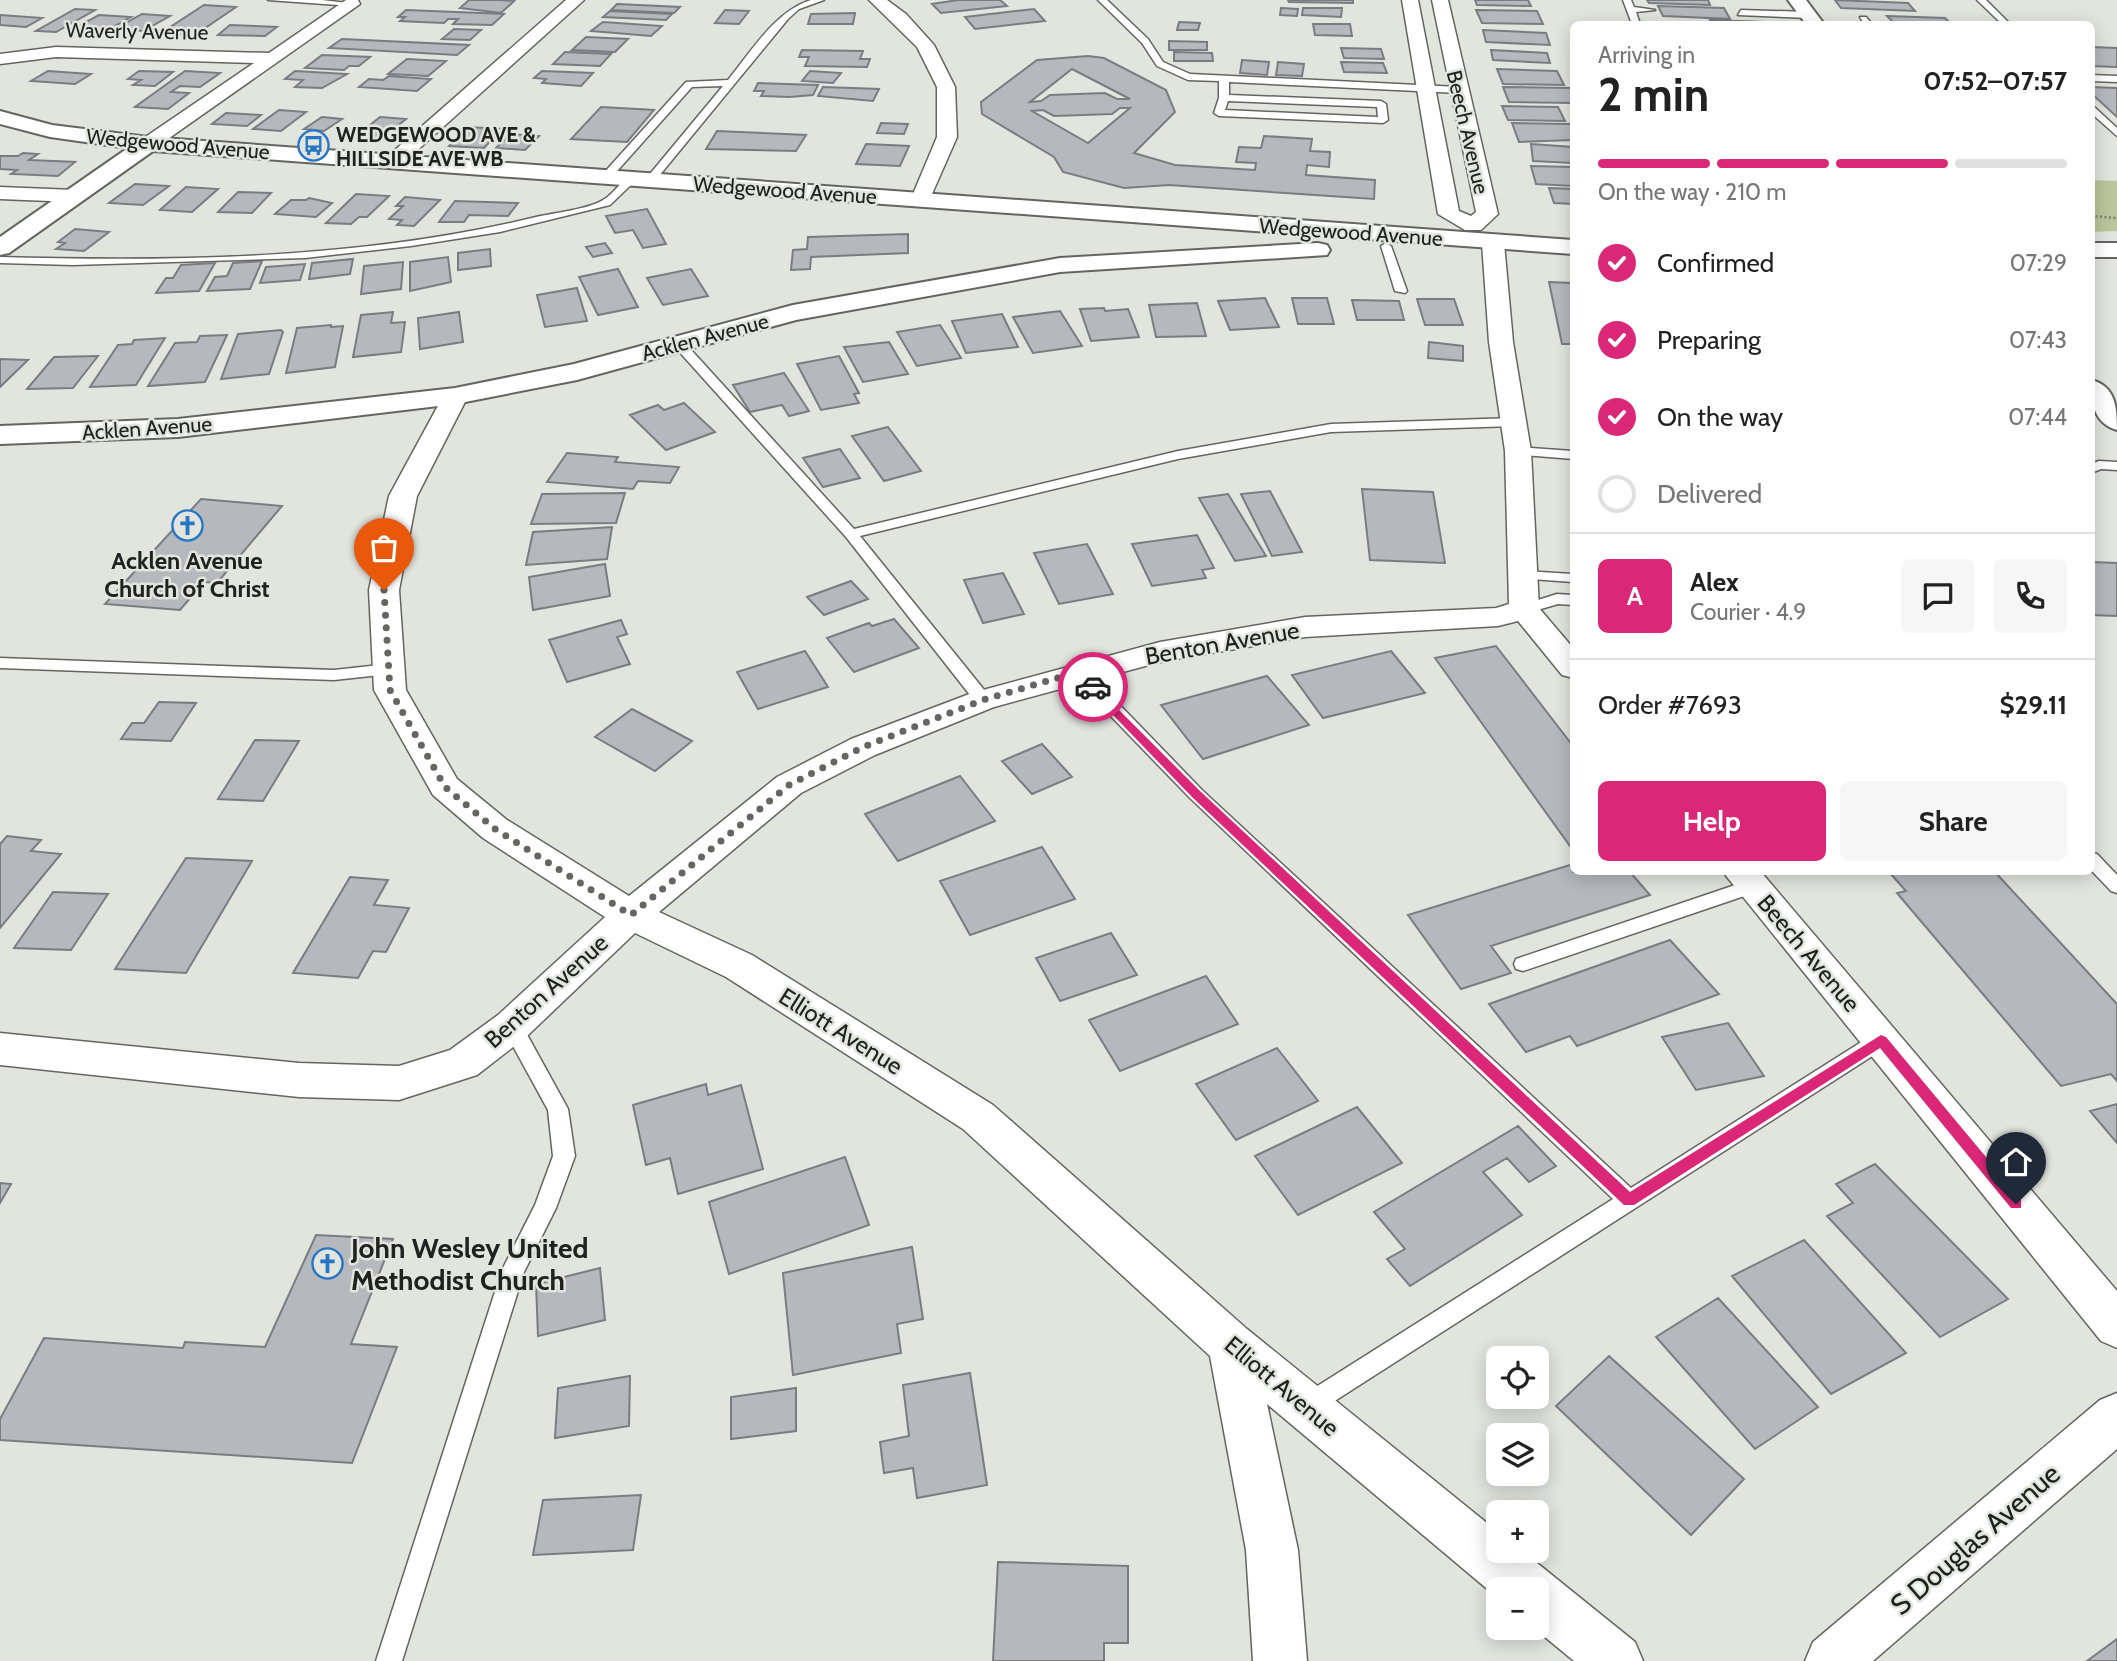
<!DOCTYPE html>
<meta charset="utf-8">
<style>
:root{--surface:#fff;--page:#f6f6f6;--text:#222;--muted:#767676;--line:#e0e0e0;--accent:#db2777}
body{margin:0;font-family:Cabin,sans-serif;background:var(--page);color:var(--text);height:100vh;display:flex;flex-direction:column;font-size:26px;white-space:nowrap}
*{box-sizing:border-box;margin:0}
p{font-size:23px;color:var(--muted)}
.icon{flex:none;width:38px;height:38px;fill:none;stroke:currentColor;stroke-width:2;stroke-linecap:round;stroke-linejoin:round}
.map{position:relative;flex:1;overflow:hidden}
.panel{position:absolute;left:1570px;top:21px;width:525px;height:854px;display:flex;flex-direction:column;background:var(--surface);border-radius:10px;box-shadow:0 4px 18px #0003}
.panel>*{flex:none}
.tools{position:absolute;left:1486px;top:1346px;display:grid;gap:14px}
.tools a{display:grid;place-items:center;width:63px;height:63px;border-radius:10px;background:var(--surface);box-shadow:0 4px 18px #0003;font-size:35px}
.pin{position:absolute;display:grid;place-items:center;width:60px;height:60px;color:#fff;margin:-72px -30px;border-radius:50% 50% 50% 0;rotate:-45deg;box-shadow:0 0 7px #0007}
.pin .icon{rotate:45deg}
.courier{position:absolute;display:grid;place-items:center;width:70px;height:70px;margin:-35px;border:5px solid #db2777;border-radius:50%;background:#fff;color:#222;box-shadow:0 2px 9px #0007}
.head em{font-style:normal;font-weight:800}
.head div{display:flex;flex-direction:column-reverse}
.head{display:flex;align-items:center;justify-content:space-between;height:119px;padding:0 28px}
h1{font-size:46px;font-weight:800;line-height:52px}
.bar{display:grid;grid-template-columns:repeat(4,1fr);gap:10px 7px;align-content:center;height:84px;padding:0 28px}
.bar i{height:9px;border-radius:5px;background:var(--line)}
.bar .on{background:var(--accent)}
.bar p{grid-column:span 4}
.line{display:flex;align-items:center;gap:18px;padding:0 28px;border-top:2px solid var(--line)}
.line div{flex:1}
.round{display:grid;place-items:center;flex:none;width:74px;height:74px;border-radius:10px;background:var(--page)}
ol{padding:0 28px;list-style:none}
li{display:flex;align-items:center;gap:21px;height:77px}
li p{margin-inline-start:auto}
li .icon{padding:7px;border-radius:50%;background:var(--accent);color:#fff;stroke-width:4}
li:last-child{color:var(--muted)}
li i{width:38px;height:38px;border:4px solid var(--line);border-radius:50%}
.action{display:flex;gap:14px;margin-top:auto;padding:14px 28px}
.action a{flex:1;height:80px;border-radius:10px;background:var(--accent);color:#fff;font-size:28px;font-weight:800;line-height:80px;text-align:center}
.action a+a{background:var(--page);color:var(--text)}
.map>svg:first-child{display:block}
</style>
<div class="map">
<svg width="2117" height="1661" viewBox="0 0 2117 1661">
<rect width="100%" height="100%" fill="#e2e4de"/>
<path fill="#bcc59a" d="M2091,180L2117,181V231L2091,232Z"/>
<path fill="#b5b9be" stroke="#797d81" stroke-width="2" fill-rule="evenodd" d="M469,0H499L514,1L501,13L460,8Z
M958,0H1000L1007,6L941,13L932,4Z
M1288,0H1353V3L1289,2Z
M1475,0H1528L1531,6L1477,5Z
M1647,0H1708L1710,5L1649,3Z
M1835,0L1908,3L1915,11L1841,8Z
M617,4L680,7L674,13L611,10Z
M204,5L236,7L195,35L161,33Z
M1658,6L1724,8L1730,19L1663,16Z
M1281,8L1298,9L1297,16L1280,15Z
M1303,8H1342L1341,17L1302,15Z
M75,9L95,10L56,32L36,31Z
M1034,9L1045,21L975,29L965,17Z
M406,10L504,14L492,25L453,24L458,19H448L444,23L400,21L405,17H398Z
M725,10L749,11L739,24L715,23Z
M1476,10L1537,11L1543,24L1482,23Z
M610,11L672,14L666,20L603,17Z
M855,13L853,24H808L811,14Z
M142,14L170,16L143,31L115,29Z
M0,15L42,18L26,27L0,25Z
M99,15L131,17L104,32L71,30Z
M1887,16L1945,18L1951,24H1895Z
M1710,20L1766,22L1767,24H1712Z
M603,22L662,26L651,36L591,31Z
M1179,22L1200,23L1198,30H1177Z
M1313,24H1350L1352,36L1315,35Z
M230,25L277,27L265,36L218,35Z
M454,29L481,30L470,40L442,39Z
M1483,30L1546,33L1550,45L1486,42Z
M586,37L628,39L615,52L572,50Z
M342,39L469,45L457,55L329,48Z
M1169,41L1207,42V50H1169Z
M2091,47L2117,48V67L2091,66Z
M1341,48L1381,49L1384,59L1344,58Z
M802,50L863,51L860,59H870L867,67L805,66L809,57H799Z
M1491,50L1547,53L1550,63L1493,60Z
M565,52L611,54L600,66L553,64Z
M1174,52L1212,53L1213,61H1174Z
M322,55L370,57L359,66H349L344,70L305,68Z
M1088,56L1104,58L1166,90L1175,112L1134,153L1175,165L1255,170L1256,163L1236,162L1239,147L1261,148L1264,136L1312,139L1310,151L1330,152L1329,167L1307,165L1306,175L1375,180L1374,199L1169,185L1124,188L1063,172L1054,157L982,114L981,102L1037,60ZM1072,69L1130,99H1117L1105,93L1050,95L1041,101L1030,102ZM1120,108H1130L1088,143L1032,111L1043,110L1054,116L1112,114Z
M407,59L446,61L428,76L388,74Z
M1242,60L1269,62L1267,75L1240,73Z
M1278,62L1304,64L1302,76L1276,75Z
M1341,62L1383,63L1387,73L1344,72Z
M1497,69L1557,71L1564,85L1503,84Z
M48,71L91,74L75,84L31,81Z
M139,71L173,72L155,86L133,85L141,80L128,79Z
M185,71L220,73L200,87L180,86L171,92L189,93L168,109L135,107Z
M295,71L347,74L322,88L295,87L303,80L285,79Z
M542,71L593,73L581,86L542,83L546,79L534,78Z
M810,71L841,73L833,83L802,81Z
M389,76L431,79L417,91L359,87L369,79L383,80Z
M758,83L818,85L813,95L789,97L761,96L764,91H754Z
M823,87L879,89L873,101L818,96Z
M1503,87L1573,88V103L1509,102Z
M2091,87L2117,88V117L2091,93Z
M1502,106L1558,107L1565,121L1508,120Z
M601,107L654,110L627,142L571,139Z
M279,110L306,112L281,131L253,129Z
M226,113L261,115L247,126L212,124Z
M322,117L342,119L324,131L304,129Z
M380,117L406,119L381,139L355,137Z
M881,123L908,124L904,134L877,133Z
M1512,123L1571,124L1573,140L1519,142Z
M467,127L502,129L484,148L449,146Z
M717,131L806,135L796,151L706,149Z
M510,134L539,136L525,150L496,148Z
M866,144L909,146L900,166L856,164Z
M1531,144L1573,147V163L1533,161Z
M23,153L38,154L29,160L75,162L58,176L11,174L17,170L0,169V156H18Z
M1531,166L1573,167V186L1536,184Z
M135,184L169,186L143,205L109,203Z
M186,187L218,189L192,212L160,210Z
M1549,188L1573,189V204L1554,203Z
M238,192L271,193L252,213L218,212Z
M356,194L389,196L367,217H359L351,224L326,223Z
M405,197L440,200L414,226L397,225L402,220L389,219L403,206H396Z
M309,198L332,203L316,217L275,214L291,200H306Z
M455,201L518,203L508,216L469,215L464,222H439Z
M647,209L666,244L643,248L633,230L615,233L606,216Z
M75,229L109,232L84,251L56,249L65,243L58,242Z
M908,234V253L811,257L810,269L791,270L793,250L807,249L808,237Z
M605,243L612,253L593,257L586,247Z
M490,249L491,266L458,270V253Z
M448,257L451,282L410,291V262Z
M353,259L350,274L309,279L312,263Z
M262,261L250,289L207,291L215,277L227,276L233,263Z
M403,262L401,289L361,294L364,266Z
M215,263L199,291L156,293L166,278H173L181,265Z
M305,264L300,280L260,283L266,267Z
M618,269L638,307L598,315L579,277Z
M691,269L708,296L663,305L647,278Z
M1549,282L1573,283V344H1562Z
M577,288L587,321L545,327L537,295Z
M1265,298L1279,327L1230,330L1218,301Z
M1292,298H1327L1334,324H1298Z
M1417,299H1454L1463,325H1425Z
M1352,300L1399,301L1404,320H1357Z
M1197,303L1206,336L1156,337L1149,305Z
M1104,308L1105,311L1128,309L1139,337L1091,341L1080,309Z
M1060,311L1082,346L1033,353L1013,317Z
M393,312L391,323L405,322L401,352L353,357L361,315Z
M459,312L463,342L420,349L418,318Z
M1002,314L1018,347L966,353L952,321Z
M331,325V327L343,326L335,367L286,373L297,328Z
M940,325L961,358L917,366L897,332Z
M281,330L283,332L269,374L221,379L238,334Z
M227,335L205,382L148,386L175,343L197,342L200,336Z
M165,338L136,385L90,387L118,345L132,344L134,340Z
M889,342L908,374L863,382L844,347Z
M1429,342L1463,346V361L1428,358Z
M98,356L73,388L27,389L54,357Z
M839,356L859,393L854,394L859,403L821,410L797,364Z
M0,359L28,360L0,387Z
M784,373L809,411L789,416L782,405L750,412L733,385Z
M684,403L715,432L666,450L630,415L658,405L664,410Z
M888,427L921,471L884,481L852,436Z
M840,449L860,478L823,487L803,458Z
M567,453L618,457L615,462L679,467L670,483L638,481L633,489L547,482Z
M1362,489L1433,492L1445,563L1370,560Z
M1270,491L1302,552L1272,556L1241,494Z
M625,493L616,523L531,524L542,494Z
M1228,494L1266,556L1235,561L1199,498Z
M201,499L282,506L217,583L204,582L180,610L105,604Z
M612,527L607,559L526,565L533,532Z
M1197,535L1214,568L1202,570L1206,578L1152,586L1132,544Z
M1087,544L1113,594L1059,604L1034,553Z
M2091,562L2117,563V616L2091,615Z
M605,564L610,596L533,610L529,577Z
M1003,573L1024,614L983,623L964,580Z
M851,581L868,599L824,615L807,597Z
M894,619L919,648L854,672L827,638L869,623L872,626Z
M621,620L627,634L617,637L630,664L567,682L549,640Z
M1496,646L1573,746V845L1570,846L1435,658Z
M805,651L828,687L758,709L737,672Z
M1391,651L1425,693L1323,718L1292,675Z
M1267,676L1309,725L1203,759L1161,705Z
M159,702L196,703L171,741L121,739L132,723H144Z
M632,709L692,741L655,771L595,737Z
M255,740L299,741L263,801L218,799Z
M1042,744L1072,777L1032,794L1002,761Z
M960,776L995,821L898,861L865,814Z
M7,836L41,840L31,851L61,854L0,928V844Z
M1042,847L1075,899L970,935L940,881Z
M186,858L252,861L186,973L115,969Z
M1573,864V872H1630L1650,895L1491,946L1511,973L1461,989L1408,915Z
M1889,872H1995L2117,1004V1081L2111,1074L2061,1086L1897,893L1906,891Z
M350,877L388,880L374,905L409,908L386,952L373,951L358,978L293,973Z
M53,892L108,894L71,950L14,948Z
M1111,933L1137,975L1060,1001L1036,958Z
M1670,940L1719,994L1577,1046L1570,1036L1526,1052L1489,1004Z
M1206,976L1238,1024L1120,1071L1089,1020Z
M1728,1023L1764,1076L1696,1090L1662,1037Z
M1277,1048L1318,1101L1236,1140L1196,1084Z
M706,1084L708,1095L741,1085L763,1169L678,1194L670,1158L646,1165L633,1105Z
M2117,1104V1143L2090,1111Z
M1357,1107L1402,1163L1298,1215L1255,1156Z
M1518,1126L1556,1166L1529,1182L1507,1158L1483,1172L1522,1215L1410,1286L1387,1259L1405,1249L1374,1212Z
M845,1157L869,1225L729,1274L709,1202Z
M1875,1164L2008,1299L1940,1337L1827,1216L1853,1203L1836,1184Z
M0,1183L11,1184L0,1203Z
M316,1235L393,1239L351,1344L397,1347L352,1463L0,1440V1419L44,1338L183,1348L185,1342L265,1347Z
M1804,1240L1906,1353L1831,1394L1732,1276Z
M912,1247L923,1319L897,1324L901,1353L793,1375L783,1273Z
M600,1268L605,1320L538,1336L536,1284Z
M1718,1298L1818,1407L1755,1449L1656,1337Z
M1609,1356L1744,1479L1691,1535L1556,1406Z
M970,1373L987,1485L917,1498L913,1468L884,1473L880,1442L909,1436L903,1385Z
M630,1376L629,1426L555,1438L558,1388Z
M796,1388V1431L731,1439V1397Z
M641,1495L633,1550L533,1555L543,1500Z
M998,1562L1128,1566V1643H1104V1661H993Z
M2117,1639V1661H2087Z"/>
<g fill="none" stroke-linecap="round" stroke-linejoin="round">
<defs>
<path id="lane" d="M268,0H322L356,4L352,6Z
M811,0H824L799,9L788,19L654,182L645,180L723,86L692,87L610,179H602V175L686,82L728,80C751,52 775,11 811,0Z
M1098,0H1107L1148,39L1163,62L1190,74L1459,87L1464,90L1459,93L1229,82V95L1381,101L1386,104L1388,120L1383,123L1219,116L1214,113L1219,98V81L1188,80L1157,66L1142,43ZM1228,101L1377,107L1378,117L1225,110Z
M1623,0H1631L1634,7L1655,10L1636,12L1640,24H1632Z
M1977,0H1986L2010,24H2002Z
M1741,10L1809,12L1813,15L1809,18L1738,15Z
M1860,17H1866L1872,24H1864Z
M2091,75L2117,76V82L2091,81Z
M2091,104L2117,128V136L2091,113Z
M631,176L636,179L635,181L610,205L500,232L411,246L305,258L73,265L0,263V257C178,262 363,259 536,217C554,213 589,209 603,200C614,194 620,181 631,176Z
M1386,243L1391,246L1407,291L1405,293L1395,291L1381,246Z
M679,340L683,341L854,529L1178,451L1331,424L1514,418L1520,422L1514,426L1331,432L1178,459L860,536L989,696L991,700L983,705L977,704L846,537L675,347V341Z
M1518,447L1573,451V459L1513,454V448Z
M2099,461L2117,462V470L2101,469L2091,473V464Z
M1522,571L1573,574V582L1517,578V572Z
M1557,594L1573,595V605L1558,604L1524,614L1516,609L1519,606Z
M0,658L334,670L389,664L397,669L389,674L334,680L0,668Z
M1078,667L1084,668L1202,790L1631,1188L1874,1034L1881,1032L1888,1034L1891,1040L1888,1046L1316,1413L1308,1417L1300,1413L1296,1405L1300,1397L1613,1199L1190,798L1072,676L1070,672L1072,668Z
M2091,853L2097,854L2117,875V893L2111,891L2091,870Z
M1753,879L1759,881L1762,886L1759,891L1523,971L1516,969L1514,964L1516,959Z
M512,1018L519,1020L568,1109L575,1156L556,1208L524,1272L402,1661H376L502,1270L535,1205L553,1156L548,1110L502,1026L505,1020Z"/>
<path id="street" d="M346,0H358L360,4L155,148H141L138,144L141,140L254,63L56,57L0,64V54L56,47L269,53Z
M566,0H584L401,165H387L384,161L387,157Z
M869,0H887L906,14L934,45L955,87L957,137L928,203H914L911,199L937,137V87L917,47Z
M1402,0H1418L1459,211L1471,216L1476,212L1432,0H1448L1498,214L1481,230H1465L1438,214Z
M0,187L74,190L84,196L74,202L0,199Z
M1493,236L1504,243L1513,342L1531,451L1539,608L1573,648V678L1562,675L1518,621L1498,626L1305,637L1160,662L994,707L875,755L801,793L659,912L752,955L993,1105L1247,1329L1498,1532V1550H1521L1635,1642L1643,1661H1574L1534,1628H1536V1589H1498V1598L1267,1404L1298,1550L1307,1661H1253L1246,1550L1210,1356L963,1129L726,977L635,933L526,1037L477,1075L399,1100L299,1097L0,1065V1033L299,1063L399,1066L450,1050L498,1015L605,917L483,838L433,795L374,690L369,590L389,496L446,391H464L468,396L417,496L399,590L406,690L457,779L507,820L629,896L777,777L851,739L972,693L1160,642L1305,617L1496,608L1509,604L1505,451L1489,342L1482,243Z
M1723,872H1761L2117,1291V1348L2101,1341Z
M2117,1393V1449L1873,1661H1805L1813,1642L2100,1400Z"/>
<path id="secondary" d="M0,111L52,125L148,137L1573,240V254L153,151L9,253L0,255V237L128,148L50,137L0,124Z
M1318,243L1327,245L1330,250L1327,255L1060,272L796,320L577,380L455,404L178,437L0,444V426L178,419L455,388L574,364L793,305L1060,258Z
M2091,243H2117V257H2091Z"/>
<path id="primary" d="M1788,0H1806L1824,24H1806Z
M2091,380C2116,386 2117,408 2117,430C2093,423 2091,401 2091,380Z"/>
</defs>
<use href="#lane" stroke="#646560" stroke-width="3"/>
<use href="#street" stroke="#646560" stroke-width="3"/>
<use href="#secondary" stroke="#646560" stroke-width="4"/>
<use href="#primary" stroke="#646560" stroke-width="4"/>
<path stroke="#7d7e7a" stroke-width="2.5" stroke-dasharray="2 2.5" stroke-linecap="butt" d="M2091,216L2117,218"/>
<use href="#lane" fill="#fff" fill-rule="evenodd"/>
<use href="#street" fill="#fff" fill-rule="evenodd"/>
<use href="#secondary" fill="#fff" fill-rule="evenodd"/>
<use href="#primary" fill="#fff" fill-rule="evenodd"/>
</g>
<path fill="#db2777" d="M1093,684L1200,791L1630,1192L1881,1035L1886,1037L2021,1199V1208H2011L1880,1048L1634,1205H1624L1192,797L1089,690V685Z"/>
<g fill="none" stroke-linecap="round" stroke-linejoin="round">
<path stroke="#656662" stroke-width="7" stroke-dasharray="0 12.6" d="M384,590L390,690L445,787L495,829L631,915L789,785L863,747L983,700L1078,672L1093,687"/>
</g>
<defs>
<symbol id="bus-ring" viewBox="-11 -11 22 22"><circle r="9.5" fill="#e2e4de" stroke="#2776c5" stroke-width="1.5"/><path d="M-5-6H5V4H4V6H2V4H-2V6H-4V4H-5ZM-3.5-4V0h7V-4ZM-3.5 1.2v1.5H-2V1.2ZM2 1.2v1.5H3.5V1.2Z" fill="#2776c5"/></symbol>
<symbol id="church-ring" viewBox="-11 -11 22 22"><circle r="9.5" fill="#e2e4de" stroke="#2776c5" stroke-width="1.5"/><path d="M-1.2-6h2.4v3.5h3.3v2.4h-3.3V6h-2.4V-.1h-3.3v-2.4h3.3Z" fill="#2776c5"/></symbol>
</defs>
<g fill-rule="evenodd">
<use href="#bus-ring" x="296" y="128" width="35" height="35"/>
<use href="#church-ring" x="170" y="508" width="35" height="35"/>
<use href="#church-ring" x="310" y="1246" width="35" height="35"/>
</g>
<g text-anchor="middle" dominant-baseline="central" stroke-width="5" stroke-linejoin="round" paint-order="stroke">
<g font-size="21" fill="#21221f" stroke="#e2e4de">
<text transform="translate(137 31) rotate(1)">Waverly Avenue</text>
<text transform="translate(1468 132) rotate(77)">Beech Avenue</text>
<text transform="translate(178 144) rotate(5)">Wedgewood Avenue</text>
<text transform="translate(785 190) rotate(4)">Wedgewood Avenue</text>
<text transform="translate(1351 232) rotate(4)">Wedgewood Avenue</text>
<text transform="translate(705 337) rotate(-15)">Acklen Avenue</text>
<text transform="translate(147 428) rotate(-4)">Acklen Avenue</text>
</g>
<g font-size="21" font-weight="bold" fill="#21221f" stroke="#e2e4de" text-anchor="start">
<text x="336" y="134">WEDGEWOOD AVE &amp;<tspan x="336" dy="24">HILLSIDE AVE WB</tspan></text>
</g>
<g font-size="24" font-weight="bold" fill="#21221f" stroke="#e2e4de">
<text x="187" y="560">Acklen Avenue<tspan x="187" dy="28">Church of Christ</tspan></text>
</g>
<g font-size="24" fill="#21221f" stroke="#e2e4de">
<text transform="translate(1222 643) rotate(-10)">Benton Avenue</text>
<text transform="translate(1809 953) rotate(50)">Beech Avenue</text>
<text transform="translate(546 991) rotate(-42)">Benton Avenue</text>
<text transform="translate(841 1031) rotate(32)">Elliott Avenue</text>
<text transform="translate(1282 1386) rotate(40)">Elliott Avenue</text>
</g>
<g font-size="28" font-weight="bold" fill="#21221f" stroke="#e2e4de" text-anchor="start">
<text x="351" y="1248">John Wesley United<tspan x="351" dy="32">Methodist Church</tspan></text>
</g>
<g font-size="28" fill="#21221f" stroke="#e2e4de">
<text transform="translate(1975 1539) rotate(-41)">S Douglas Avenue</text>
</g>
</g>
</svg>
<div class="tools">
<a><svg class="icon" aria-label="locate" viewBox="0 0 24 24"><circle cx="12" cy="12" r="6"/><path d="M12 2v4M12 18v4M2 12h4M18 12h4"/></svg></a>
<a><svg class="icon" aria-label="layers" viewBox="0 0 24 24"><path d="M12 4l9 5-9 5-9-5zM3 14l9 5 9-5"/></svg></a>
<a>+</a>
<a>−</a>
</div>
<div class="pin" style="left:384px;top:590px;background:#ea580c"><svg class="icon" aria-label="bag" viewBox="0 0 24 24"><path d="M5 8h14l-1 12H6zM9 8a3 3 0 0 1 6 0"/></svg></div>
<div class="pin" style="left:2016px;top:1204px;background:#1f2937"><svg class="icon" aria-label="home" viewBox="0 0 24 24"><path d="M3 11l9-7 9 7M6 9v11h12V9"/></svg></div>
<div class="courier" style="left:1093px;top:687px"><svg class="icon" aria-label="car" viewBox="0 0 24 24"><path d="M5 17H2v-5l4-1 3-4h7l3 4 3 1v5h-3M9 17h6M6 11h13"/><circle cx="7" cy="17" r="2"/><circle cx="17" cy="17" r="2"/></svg></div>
<section class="panel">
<div class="head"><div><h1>2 min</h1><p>Arriving in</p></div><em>07:52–07:57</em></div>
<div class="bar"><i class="on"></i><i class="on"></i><i class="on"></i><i></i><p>On the way · 210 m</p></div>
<ol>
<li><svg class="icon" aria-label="check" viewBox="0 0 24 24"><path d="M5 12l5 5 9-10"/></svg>Confirmed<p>07:29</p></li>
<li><svg class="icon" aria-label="check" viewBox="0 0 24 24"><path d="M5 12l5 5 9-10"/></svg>Preparing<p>07:43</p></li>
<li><svg class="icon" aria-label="check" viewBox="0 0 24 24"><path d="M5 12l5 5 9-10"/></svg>On the way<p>07:44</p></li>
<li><i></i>Delivered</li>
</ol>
<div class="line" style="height:126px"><b class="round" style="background:var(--accent);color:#fff">A</b><div><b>Alex</b><p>Courier · 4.9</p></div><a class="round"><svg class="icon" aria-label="chat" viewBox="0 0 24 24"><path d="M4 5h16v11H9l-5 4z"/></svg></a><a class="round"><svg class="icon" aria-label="phone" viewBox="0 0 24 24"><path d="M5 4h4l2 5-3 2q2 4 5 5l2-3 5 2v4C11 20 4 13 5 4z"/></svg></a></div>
<div class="line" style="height:91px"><div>Order #7693</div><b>$29.11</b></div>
<div class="action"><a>Help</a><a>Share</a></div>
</section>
</div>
